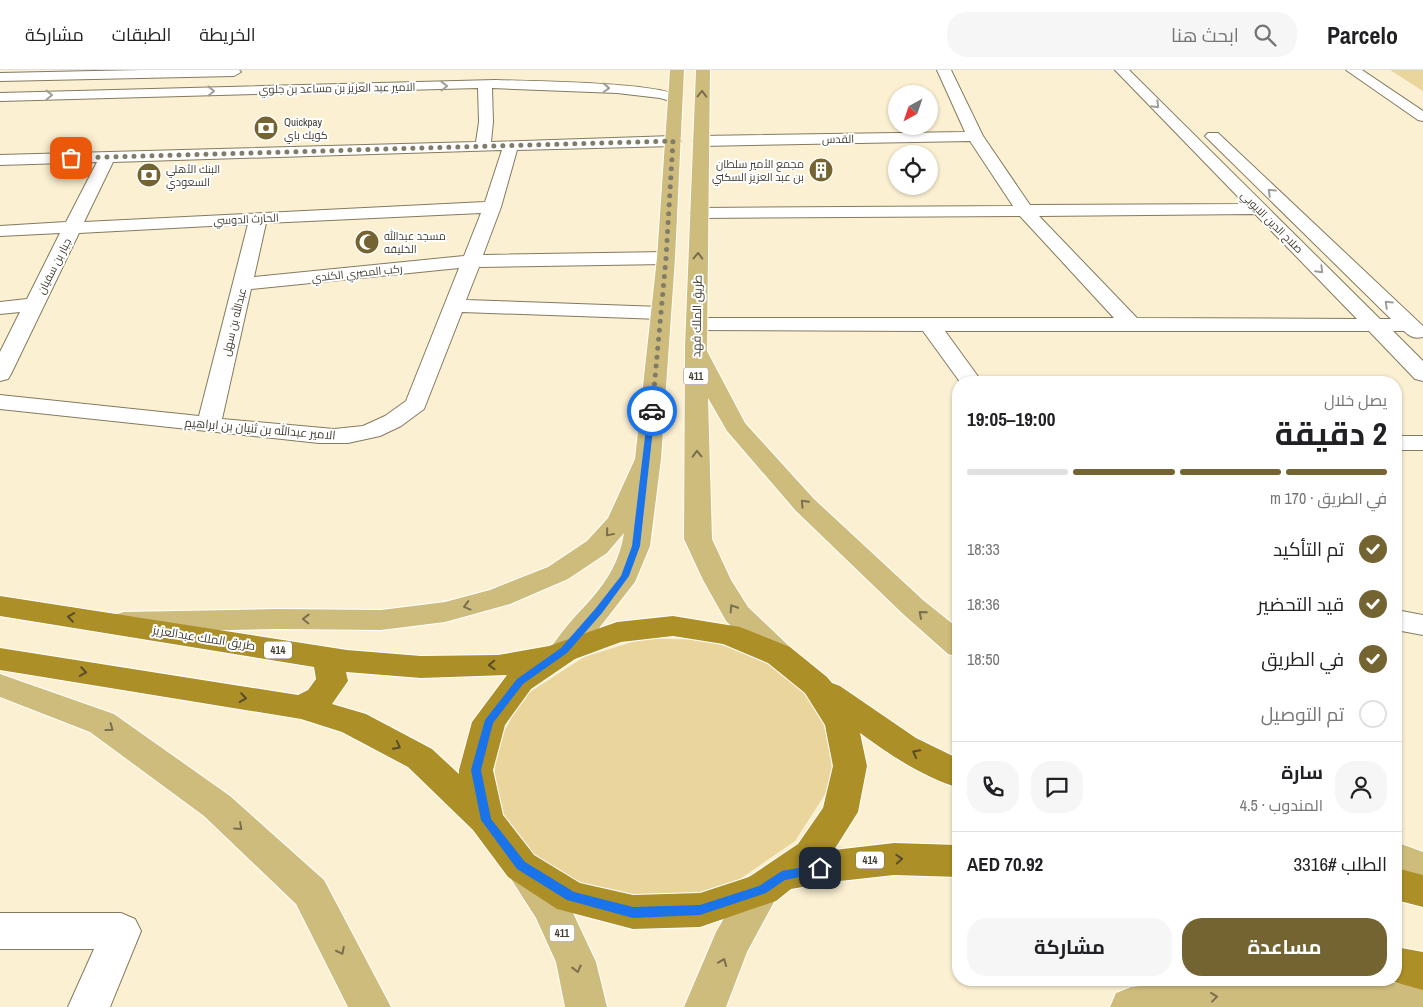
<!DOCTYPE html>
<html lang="ar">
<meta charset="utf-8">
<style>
:root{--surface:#fff;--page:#f6f6f6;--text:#202124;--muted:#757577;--line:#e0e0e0;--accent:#746432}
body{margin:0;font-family:"Archivo Narrow",Cairo,sans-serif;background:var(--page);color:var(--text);direction:rtl;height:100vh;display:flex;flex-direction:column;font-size:19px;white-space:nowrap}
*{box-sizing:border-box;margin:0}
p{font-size:16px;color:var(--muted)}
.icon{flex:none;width:28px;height:28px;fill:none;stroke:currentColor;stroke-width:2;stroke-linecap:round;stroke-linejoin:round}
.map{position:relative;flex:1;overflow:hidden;direction:ltr}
.panel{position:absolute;left:952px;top:306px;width:450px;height:610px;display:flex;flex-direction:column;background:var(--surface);border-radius:20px;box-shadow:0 1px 4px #0004;direction:rtl}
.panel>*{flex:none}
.needle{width:32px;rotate:220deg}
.tools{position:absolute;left:888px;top:15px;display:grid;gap:10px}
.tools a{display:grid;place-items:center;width:50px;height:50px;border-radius:50%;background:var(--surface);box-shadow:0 1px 4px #0004;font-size:25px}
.pin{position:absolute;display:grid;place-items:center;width:42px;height:42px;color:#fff;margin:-21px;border-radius:10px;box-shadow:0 2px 8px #0006}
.courier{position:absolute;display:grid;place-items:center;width:50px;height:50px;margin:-25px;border:4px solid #1a73e8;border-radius:50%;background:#fff;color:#222;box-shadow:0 1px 6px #0007}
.head em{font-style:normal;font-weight:700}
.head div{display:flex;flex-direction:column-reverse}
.head{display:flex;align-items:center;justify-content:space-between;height:85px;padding:0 15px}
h1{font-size:32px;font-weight:700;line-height:38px}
.bar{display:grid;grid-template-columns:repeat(4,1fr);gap:8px 5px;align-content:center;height:60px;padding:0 15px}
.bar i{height:6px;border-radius:4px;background:var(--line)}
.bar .current{background:var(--accent)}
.bar p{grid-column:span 4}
.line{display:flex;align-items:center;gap:12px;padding:0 15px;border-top:1px solid var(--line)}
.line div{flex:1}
.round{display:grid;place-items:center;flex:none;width:52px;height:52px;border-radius:20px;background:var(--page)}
ol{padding:0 15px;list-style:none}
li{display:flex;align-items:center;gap:15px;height:55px}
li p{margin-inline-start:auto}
li .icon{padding:5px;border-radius:50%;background:var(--accent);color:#fff;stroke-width:4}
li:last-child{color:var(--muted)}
li i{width:28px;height:28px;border:2px solid var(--line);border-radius:50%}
.cta{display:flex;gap:10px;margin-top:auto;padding:10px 15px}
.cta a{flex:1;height:58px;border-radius:20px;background:var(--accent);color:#fff;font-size:20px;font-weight:700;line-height:58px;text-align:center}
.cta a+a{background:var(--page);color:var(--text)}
header{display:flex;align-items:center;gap:30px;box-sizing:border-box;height:70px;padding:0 25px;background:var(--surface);border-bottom:1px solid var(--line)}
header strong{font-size:24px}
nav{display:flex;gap:28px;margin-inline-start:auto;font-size:18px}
.search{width:350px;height:45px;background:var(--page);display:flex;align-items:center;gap:12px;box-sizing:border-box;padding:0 18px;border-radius:20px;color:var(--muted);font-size:19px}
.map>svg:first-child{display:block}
</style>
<header>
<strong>Parcelo</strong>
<div class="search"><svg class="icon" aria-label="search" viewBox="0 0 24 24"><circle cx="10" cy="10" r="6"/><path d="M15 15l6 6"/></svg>ابحث هنا</div>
<nav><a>الخريطة</a><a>الطبقات</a><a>مشاركة</a></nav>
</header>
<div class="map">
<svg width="1423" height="937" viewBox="0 0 1423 937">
<rect width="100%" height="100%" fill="#fbf0d2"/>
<path fill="#ead69c" d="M1390,0H1423V21Z
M645,568L704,570L758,586L807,625L829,660L833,712L795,771L740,809L704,824L642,827L579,815L527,789L500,752L494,712L497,674L524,626L584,587Z"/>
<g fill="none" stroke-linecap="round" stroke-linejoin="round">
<defs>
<path id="minor" d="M142,0H239L241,2L234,6L0,11V3Z
M937,0H951L983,66L1030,135L1245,134L1115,0H1129L1380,249H1391L1208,69L1205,66L1208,63H1218L1423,256V267C1415,269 1410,267 1404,261H1393L1423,291V311L1415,309L1369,261H945L982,312H960L923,261L696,260L689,258L686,254L689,250L696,248H1114L1020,146L699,148L693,147L690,143L693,139L699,138L1013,136L970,71L701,76L696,74L693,71L696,68L701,66L965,62ZM1255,144L1357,249L1137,248L1039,146Z
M1346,0H1362L1423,41V51L1418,50Z
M495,10C522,11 669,12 681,28L674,32L660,28L617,23L492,18L493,52L491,72L673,66L678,68L681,71L678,74L673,76L517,80L501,137L483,185L666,182L673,184L675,188L673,192L666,194L479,197L466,230L661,237L668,239L671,243L668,247L661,249L462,242L424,339L401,356L380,366L348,373H319L0,339V325L199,346L248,154L79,163L11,304L8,309L0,311V282L20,242L0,244V232L27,229L60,163L0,166V156L66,152L97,92L0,95V85L476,72L479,52L478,18L0,31V23ZM502,80L485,132L84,152L113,92ZM481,143L464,186L254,207L266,153ZM459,198L406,331L385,346L363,356L334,359L222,349L251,219Z
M1396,366H1423V380H1396Z
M1396,540L1423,545V565L1396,560Z
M0,843H121L135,849L141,861L110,937H68L94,879H0Z"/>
<path id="major" d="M670,0H684L675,188L661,389L650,476L635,512L575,589L564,592L553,589L549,581C575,537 615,520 624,463L607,483L568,509L510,534L445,552L381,560L277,559L124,562L113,559L109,552L113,545L124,542L277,539L381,540L445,532L490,520L548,497L587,471L608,448L635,389L657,188Z
M696,0H710L707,281L745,353L814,429L923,530L959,559V587L948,584L903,544L796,441L727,361L708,328L712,469L731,510L748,537L790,577L795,585L790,593L779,596L768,593L726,551L703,510L684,469L685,276Z
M0,604L114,644L230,726L324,810L391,937H348L296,834L204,746L90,662L0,627Z
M1396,772L1423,782V815L1396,805Z
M525,785L538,790L565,826L596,892L607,937H565L556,892L536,848L506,801L512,790Z
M762,803L776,807L781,819L747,882L726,937H684L716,862L748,807Z
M1196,910H1354L1423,915V937H1110L1116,923L1131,917Z"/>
<path id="highway" d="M0,526L347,580L421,586L498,585L549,576L617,552L673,546L740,557L790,577L827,607L832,613L840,616L916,668L959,689V718C923,707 890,685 860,663L867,696L858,742L834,780L894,773L959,775V807L894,805L831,812L791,819L776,831L700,857L633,859L557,839L508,807L473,760L408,697L342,662L301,649L0,600V578L298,625L308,620L316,609L314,597L0,546ZM673,566L723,574L768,593L805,623L825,655L833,696L823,738L798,774L749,807L700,823L633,825L580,813L534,785L503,745L493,700L505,655L531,619L575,589L621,572ZM346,602L421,608L507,605L472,652L459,700V704L432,679L366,644L332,634L348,611Z
M1396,798L1423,805V837L1396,830Z
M1396,877L1423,882V920L1387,910H1396Z"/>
</defs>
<use href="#minor" stroke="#847a5f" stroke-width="2"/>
<use href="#major" stroke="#fff" stroke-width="2"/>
<use href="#highway" stroke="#fff" stroke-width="2"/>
<use href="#minor" fill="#fff" fill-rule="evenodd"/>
<use href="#major" fill="#cebc7d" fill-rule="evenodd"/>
<use href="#highway" fill="#ad8f27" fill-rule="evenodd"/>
</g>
<defs><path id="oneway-chevron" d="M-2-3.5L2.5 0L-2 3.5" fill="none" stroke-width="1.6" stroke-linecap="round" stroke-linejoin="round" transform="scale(1.25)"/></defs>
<g stroke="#a09e98">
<use href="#oneway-chevron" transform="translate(444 16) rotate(-1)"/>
<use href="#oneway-chevron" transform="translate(606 18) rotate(2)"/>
<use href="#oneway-chevron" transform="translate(211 21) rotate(-1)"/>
<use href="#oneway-chevron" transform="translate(49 25) rotate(-1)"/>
<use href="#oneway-chevron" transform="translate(1156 35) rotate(45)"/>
<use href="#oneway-chevron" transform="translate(1271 122) rotate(-136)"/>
<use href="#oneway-chevron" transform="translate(1320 200) rotate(45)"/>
<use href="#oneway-chevron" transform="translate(1388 234) rotate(-136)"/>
</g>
<g stroke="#796f4f">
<use href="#oneway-chevron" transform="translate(702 24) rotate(-89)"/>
<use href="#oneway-chevron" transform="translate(698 186) rotate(-89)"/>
<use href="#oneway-chevron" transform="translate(697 384) rotate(-91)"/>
<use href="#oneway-chevron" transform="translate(804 433) rotate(-133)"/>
<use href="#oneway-chevron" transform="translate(609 463) rotate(130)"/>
<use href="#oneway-chevron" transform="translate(467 536) rotate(165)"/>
<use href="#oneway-chevron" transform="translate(733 538) rotate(-122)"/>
<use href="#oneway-chevron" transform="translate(922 544) rotate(-139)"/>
<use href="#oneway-chevron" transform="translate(306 549) rotate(-179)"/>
<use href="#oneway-chevron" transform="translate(110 658) rotate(36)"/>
<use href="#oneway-chevron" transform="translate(239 757) rotate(42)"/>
<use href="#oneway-chevron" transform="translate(341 881) rotate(63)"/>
<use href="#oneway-chevron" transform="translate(723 892) rotate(-68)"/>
<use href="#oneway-chevron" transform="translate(577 899) rotate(76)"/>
<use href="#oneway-chevron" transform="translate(1214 927) rotate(-7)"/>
</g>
<g stroke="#564d2e">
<use href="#oneway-chevron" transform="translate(71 547) rotate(-171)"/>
<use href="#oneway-chevron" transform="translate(492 595) rotate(178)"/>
<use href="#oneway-chevron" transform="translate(83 602) rotate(9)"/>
<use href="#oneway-chevron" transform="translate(243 628) rotate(9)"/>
<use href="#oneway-chevron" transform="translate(397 676) rotate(28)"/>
<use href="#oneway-chevron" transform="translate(916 683) rotate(-152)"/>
<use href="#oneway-chevron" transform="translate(899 789) rotate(-3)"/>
</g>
<path fill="#1a73e8" d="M652,339L655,341L640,476L629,506L602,543L567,583L523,614L493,653L481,700L491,749L525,792L574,822L633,837L700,835L759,816L782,801L820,794L825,798L820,803L785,810L766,823L700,845L633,848L567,830L517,799L481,750L471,700L485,650L517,609L561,578L596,538L621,506L632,476L648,341Z"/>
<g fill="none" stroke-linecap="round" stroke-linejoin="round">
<path stroke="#817b69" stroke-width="5" stroke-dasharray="0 9" d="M71,88L673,71L666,188L652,341"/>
</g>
<defs>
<symbol id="bank-disc" viewBox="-11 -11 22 22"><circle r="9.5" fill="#746432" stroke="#fff"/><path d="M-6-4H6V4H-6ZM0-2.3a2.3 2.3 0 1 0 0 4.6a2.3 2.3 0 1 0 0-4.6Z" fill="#fff"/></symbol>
<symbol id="building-disc" viewBox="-11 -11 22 22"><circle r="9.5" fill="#746432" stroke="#fff"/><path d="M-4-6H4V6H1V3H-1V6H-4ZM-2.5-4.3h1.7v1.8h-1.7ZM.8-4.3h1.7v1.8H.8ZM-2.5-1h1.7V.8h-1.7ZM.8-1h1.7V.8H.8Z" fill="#fff"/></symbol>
<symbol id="mosque-disc" viewBox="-11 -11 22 22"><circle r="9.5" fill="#746432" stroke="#fff"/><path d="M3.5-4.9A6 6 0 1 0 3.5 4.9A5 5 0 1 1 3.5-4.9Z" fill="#fff"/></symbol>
</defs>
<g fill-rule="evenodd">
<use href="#bank-disc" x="252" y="44" width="28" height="28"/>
<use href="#building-disc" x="807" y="86" width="28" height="28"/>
<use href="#bank-disc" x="135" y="91" width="28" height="28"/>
<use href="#mosque-disc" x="353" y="158" width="28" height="28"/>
</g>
<g text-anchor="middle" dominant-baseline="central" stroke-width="4" stroke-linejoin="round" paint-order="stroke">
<g font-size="11" fill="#403c30" stroke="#fff">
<text transform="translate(337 18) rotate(-1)">الامير عبد العزيز بن مساعد بن جلوي</text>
<text transform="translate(838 69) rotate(-1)">القدس</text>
<text transform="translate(246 149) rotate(-3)">الحارث الدوسي</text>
<text transform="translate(1272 152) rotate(45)">صلاح الدين الايوبي</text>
<text transform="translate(54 196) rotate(-63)">جبار بن سفيان</text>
<text transform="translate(357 203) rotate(-6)">ركب المصري الكندي</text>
<text transform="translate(234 252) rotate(-76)">عبدالله بن سهل</text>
</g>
<g font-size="11" fill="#403c30" stroke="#fff" text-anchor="start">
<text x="284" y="52">Quickpay<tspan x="284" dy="13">كويك باي</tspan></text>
<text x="804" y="94" text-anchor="end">مجمع الأمير سلطان<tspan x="804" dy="13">بن عبد العزيز السكني</tspan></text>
<text x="166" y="99">البنك الأهلي<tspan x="166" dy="13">السعودي</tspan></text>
<text x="384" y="166">مسجد عبدالله<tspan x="384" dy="13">الخليفه</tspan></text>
</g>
<g fill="#fff" stroke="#79766e" stroke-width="1">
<rect x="683.5" y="297.5" width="25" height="17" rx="4"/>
<rect x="264" y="571.5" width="28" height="17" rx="4"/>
<rect x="856" y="781.5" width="28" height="17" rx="4"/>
<rect x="549.5" y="854.5" width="25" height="17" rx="4"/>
</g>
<g font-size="11" font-weight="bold" fill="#403c30">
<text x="696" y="306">411</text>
<text x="278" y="580">414</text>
<text x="870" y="790">414</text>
<text x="562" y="863">411</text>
</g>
<g font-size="12" fill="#403c30" stroke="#fff">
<text transform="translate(697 246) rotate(-89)">طريق الملك فهد</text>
<text transform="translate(260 359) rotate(5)">الامير عبدالله بن ثنيان بن ابراهيم</text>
<text transform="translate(204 568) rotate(9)">طريق الملك عبدالعزيز</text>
</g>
</g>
</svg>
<div class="tools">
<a><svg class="needle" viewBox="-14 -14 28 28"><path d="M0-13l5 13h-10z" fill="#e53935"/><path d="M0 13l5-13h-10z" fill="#757577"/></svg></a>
<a><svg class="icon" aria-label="locate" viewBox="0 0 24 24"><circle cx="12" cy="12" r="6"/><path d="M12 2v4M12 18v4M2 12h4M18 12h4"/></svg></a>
</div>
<div class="pin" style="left:71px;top:88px;background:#ea580c"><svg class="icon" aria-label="bag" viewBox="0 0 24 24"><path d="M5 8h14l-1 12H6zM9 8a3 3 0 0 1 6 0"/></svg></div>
<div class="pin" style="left:820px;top:798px;background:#1f2937"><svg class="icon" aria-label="home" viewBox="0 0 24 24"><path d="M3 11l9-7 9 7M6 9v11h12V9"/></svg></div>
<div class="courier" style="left:652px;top:341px"><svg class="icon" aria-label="car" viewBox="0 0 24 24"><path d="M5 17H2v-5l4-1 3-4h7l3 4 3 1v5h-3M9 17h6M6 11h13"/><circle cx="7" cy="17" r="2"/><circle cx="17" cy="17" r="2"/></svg></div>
<section class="panel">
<div class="head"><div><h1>2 دقيقة</h1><p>يصل خلال</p></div><em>19:00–19:05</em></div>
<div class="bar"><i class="current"></i><i class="current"></i><i class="current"></i><i></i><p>في الطريق · 170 m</p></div>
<ol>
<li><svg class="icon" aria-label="check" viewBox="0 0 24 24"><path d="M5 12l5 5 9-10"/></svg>تم التأكيد<p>18:33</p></li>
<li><svg class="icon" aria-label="check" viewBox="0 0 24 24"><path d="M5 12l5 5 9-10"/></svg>قيد التحضير<p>18:36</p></li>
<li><svg class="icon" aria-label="check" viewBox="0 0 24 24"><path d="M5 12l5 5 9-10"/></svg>في الطريق<p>18:50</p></li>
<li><i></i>تم التوصيل</li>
</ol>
<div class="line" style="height:90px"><a class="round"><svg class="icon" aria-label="person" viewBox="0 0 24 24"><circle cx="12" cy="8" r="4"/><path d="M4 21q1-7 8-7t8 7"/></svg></a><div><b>سارة</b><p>المندوب · 4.5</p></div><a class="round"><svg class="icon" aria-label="chat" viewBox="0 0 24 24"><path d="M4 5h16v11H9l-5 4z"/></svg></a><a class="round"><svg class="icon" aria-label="phone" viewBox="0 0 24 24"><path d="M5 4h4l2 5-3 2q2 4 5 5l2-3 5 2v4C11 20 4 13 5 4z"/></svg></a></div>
<div class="line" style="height:65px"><div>الطلب #3316</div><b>AED 70.92</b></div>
<div class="cta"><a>مساعدة</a><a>مشاركة</a></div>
</section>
</div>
